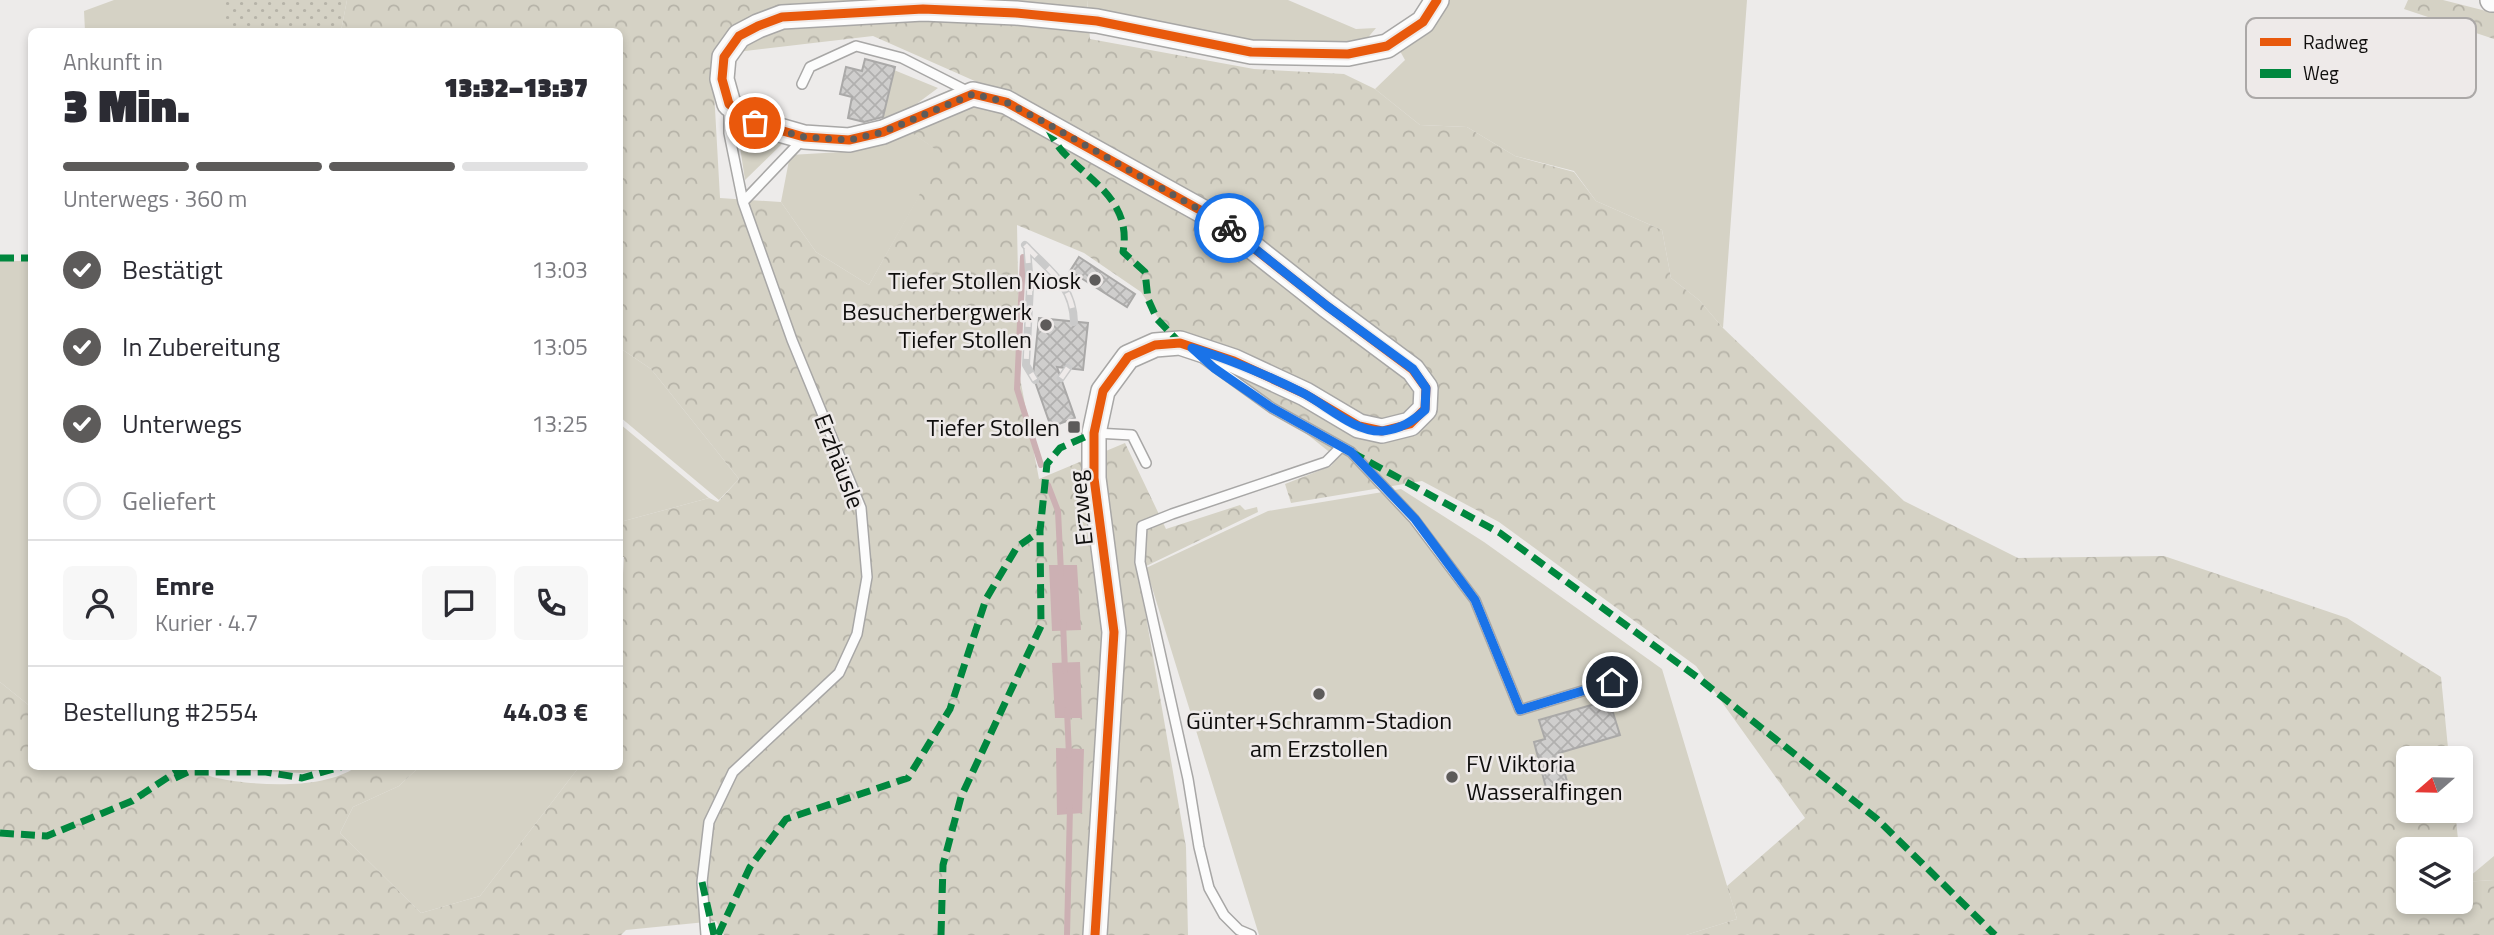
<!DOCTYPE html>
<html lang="de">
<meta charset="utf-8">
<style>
:root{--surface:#fff;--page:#f7f7f7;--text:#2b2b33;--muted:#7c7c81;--line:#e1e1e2;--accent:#5d5b5a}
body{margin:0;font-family:"Titillium Web",sans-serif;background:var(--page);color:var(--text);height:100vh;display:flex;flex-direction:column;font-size:26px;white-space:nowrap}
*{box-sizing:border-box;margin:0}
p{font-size:23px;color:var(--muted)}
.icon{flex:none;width:38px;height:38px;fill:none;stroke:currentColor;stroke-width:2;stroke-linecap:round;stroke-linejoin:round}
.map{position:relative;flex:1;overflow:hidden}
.drawer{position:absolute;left:28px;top:28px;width:595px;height:742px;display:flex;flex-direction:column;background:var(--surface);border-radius:10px;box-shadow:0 4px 10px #0003}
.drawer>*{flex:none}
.needle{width:46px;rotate:250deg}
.fabs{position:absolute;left:2396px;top:746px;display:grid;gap:14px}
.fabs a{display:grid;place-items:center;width:77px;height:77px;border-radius:10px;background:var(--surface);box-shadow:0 4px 10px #0003;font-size:35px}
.pin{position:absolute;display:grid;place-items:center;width:60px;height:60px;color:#fff;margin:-30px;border:4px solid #fff;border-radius:50%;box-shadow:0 2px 7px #0007}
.courier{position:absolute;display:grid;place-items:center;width:70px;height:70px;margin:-35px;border:5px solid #1a73e8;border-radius:50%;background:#fff;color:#222;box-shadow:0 2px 9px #0007}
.summary em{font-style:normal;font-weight:800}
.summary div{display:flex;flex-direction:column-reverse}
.summary{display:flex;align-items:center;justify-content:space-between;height:119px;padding:0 35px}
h1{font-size:46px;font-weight:800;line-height:52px}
.bar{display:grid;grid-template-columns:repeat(4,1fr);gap:10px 7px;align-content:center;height:84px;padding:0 35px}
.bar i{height:9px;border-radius:5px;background:var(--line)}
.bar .current{background:var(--accent)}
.bar p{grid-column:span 4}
.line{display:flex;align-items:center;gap:18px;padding:0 35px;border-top:2px solid var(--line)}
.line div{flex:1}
.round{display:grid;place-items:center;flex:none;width:74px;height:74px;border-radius:10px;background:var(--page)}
ol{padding:0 35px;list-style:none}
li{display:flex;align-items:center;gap:21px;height:77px}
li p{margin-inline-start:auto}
li .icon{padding:7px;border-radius:50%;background:var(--accent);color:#fff;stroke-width:4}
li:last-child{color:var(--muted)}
li i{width:38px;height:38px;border:4px solid var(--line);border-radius:50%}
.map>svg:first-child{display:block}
</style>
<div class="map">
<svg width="2494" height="935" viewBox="0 0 2494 935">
<defs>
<pattern id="forest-crowns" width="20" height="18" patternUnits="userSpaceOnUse" patternTransform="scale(1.75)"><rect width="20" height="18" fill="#d5d2c5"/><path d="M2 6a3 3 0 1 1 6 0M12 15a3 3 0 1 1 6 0" fill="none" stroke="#b6b3a8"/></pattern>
<pattern id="garden-dots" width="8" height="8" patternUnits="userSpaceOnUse" patternTransform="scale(1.75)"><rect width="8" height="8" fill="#d5d2c5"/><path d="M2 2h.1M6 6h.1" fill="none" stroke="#b6b3a8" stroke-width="1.8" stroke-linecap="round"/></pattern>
<pattern id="building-cross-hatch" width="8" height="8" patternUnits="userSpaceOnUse" patternTransform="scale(1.75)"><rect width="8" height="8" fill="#cfcecd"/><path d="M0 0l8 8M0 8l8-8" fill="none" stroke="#b1b0af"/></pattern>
</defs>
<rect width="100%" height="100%" fill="#edebea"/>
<path fill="#d5d2c5" d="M114,0H223V31H85L84,11Z
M1087,0H1288L1356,29L1376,28L1365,41C1272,53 1179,28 1088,11Z
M1450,0H1747L1723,328L1699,300L1671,278L1662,230L1596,201L1574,171L1515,156L1467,127L1420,125L1375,89L1405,60L1400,51L1437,23Z
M894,70L938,88L907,111L882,121Z
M737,127L784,142L745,180Z
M905,128L943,154L869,285L816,252L781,202L790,155L858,151L889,138Z
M0,261H31V707L0,682Z
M620,348L651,369L739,479L719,500L620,417Z
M620,424L709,498L620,522Z
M1401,489L1484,542L1662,669L1737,919L1686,935H1259L1146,568L1268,511Z
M200,767V766L335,767L303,773L199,769Z
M419,767H579L480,896L421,913L340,833L353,807L399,786Z
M2494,856V880L2463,882Z"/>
<path fill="url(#forest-crowns)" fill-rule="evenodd" d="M347,0H1087L1090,39L1254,69L1344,74L1375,89L1420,125L1467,127L1515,156L1574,172L1596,201L1662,230L1671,278L1699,300L1723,328L1904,501L2018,558L2164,556L2347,618L2441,677L2449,758H2408V810H2455L2459,849H2408V901H2460L2461,860L2463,882L2494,880V935H1686L1737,919L1727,886L1805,818L1696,666L1499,522L1422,481L1291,503L1285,484L1331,466L1337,458L1237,379L1170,336L1141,292L1084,253L1017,225L1020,378L1039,479L1125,443L1166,529L1240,505L1245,510L1257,507L1258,512L1138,570L1186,847L1188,935H724L716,921L626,930L621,935H0V682L31,707L32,766L192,767C200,770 208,777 217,778C255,786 324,790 356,767H419L399,786L353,807L340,833L421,913L480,896L579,767L620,766V626L624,557H620V522L709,498L718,502L739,479L651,369L620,348V32L341,31ZM873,36L986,86L905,128L942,154L869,285L816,252L781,202L720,198L712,55Z
M2408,0H2443L2494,13V39L2404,9Z"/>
<path fill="url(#garden-dots)" d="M223,0H347L341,31L223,32Z"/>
<path fill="#ccb0b3" d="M1049,565H1077L1081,630L1052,631Z
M1080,662L1082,718H1055L1052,663Z
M1056,748L1084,749L1082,813L1057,815Z"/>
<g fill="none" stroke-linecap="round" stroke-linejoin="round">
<path stroke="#ccb0b3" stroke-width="6" d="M1023,257L1017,389L1041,465
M1048,485L1058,511L1061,573
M1063,622L1065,671
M1067,710L1069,755
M1067,935L1070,807"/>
</g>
<path fill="url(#building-cross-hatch)" stroke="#aaa9a8" stroke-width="2" d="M865,59L895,67L883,117L864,122L848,118L852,97L840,94L846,67L862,71Z
M1079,257L1135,294L1127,307L1070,271Z
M1039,318L1088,323L1083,370L1057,367L1075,418L1051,427L1033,376Z
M1609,700L1620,735L1559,753L1570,792L1549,799L1534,742L1545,739L1539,720Z"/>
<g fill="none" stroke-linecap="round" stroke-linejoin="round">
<defs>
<path id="service" d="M802,84L810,67L856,46L902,58L969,92
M729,107V133L743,202
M1204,359L1272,408L1351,452L1414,519L1475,600L1520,710L1612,682
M1095,433L1132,435L1146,463
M706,935L702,882L709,822L733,772L839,673L857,634L867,577L861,508L792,340L743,202L803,139
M1251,935L1239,930L1224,915L1209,888L1199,847L1188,779L1140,562L1142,526L1172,514L1326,462L1341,447"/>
<path id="tertiary" d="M2492,0H2494
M1095,935L1114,632L1094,478V433L1103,391L1128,357L1155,345L1180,343L1234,361L1305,394L1359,426L1382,431L1410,424L1425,409L1426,388L1413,370L1327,306L1218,220L1006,102L973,94L883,132L849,140L804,137L755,123L729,104L722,79L724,57L739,36L758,26L782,17L923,9L1016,13L1097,21L1251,52L1348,54L1387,46L1423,22L1437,0"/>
</defs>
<use href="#service" stroke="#a8a7a6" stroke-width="12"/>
<use href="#tertiary" stroke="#a8a7a6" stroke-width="26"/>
<use href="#service" stroke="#fcfcfc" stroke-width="9"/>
<use href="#tertiary" stroke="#fcfcfc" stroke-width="23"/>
<defs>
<path id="rail" d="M1025,245C1048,270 1073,284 1074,322
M1027,247L1030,286L1026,365L1035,380
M1061,378L1068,368"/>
</defs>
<use href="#rail" stroke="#cacaca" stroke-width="8"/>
<use href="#rail" stroke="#eeeae9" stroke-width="5" stroke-dasharray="16" stroke-linecap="butt"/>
<path stroke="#00873e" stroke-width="7" stroke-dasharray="14 7" stroke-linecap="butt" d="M1048,128C1052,136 1056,144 1062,151C1091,182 1132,201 1123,252L1145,272L1148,299L1157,319L1180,343
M0,258H32
M1351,452L1500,533L1697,677L1877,819L1995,935
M175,778L188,772H266L302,778L344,766
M0,833L47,836L132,801L185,766
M702,882L714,935
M718,935L750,867L786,819L908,778L950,709L986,599L1017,547L1040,531
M941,935L943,865L961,797L1041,626L1040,531L1047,464L1060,448L1094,433"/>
<defs>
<path id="cycleway" d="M1095,935L1114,632L1094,478V433L1103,391L1128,357L1155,345L1180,343L1234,361L1305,394L1359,426L1382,431L1410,424L1425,409L1426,388L1413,370L1327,306L1218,220L1006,102L973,94L883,132L849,140L804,137L755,123L729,104L722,79L724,57L739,36L758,26L782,17L923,9L1016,13L1097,21L1251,52L1348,54L1387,46L1423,22L1437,0"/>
</defs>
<use href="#cycleway" stroke="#eeeae9" stroke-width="13"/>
<use href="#cycleway" stroke="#e8590c" stroke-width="9"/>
</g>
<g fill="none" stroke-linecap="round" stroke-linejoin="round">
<path stroke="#5d5b5a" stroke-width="7" stroke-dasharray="0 12.6" d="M755,123L804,137L849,140L883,132L973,94L1006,102L1044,122L1218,220L1229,228"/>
<path stroke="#1a73e8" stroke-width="9" d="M1229,228L1327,306L1413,369L1426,388L1425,410C1413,421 1401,429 1383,431C1354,433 1326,404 1301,392C1266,375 1230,359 1192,348L1214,368L1272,408L1351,452L1415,519L1475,600L1520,710L1612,682"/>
</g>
<g fill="#5d5b5a" stroke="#eeeae9" stroke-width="2.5">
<circle cx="1095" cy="280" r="7"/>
<circle cx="1046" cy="325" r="7"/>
<rect x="1067" y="420" width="14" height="14" rx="3.5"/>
<circle cx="1319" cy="694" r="7"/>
<circle cx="1452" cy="777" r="7"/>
</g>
<g text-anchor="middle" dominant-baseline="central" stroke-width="5" stroke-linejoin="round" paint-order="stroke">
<g font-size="24" fill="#0f0e0d" stroke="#eeeae9" text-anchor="end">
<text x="1081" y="280">Tiefer Stollen Kiosk</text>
<text x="1032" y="311">Besucherbergwerk<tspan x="1032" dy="28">Tiefer Stollen</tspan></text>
<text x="1060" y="427">Tiefer Stollen</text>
<text x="1319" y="720" text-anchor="middle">Günter+Schramm-Stadion<tspan x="1319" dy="28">am Erzstollen</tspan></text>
<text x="1466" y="763" text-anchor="start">FV Viktoria<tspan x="1466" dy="28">Wasseralfingen</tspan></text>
</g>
<g font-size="24" fill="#0f0e0d" stroke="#eeeae9">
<text transform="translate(840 461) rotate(69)">Erzhäusle</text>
<text transform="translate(1080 508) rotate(-96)">Erzweg</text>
</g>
</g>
<rect x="2246" y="18" width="230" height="80" rx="10" fill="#eeeae9" stroke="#aba8a7" stroke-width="2"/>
<rect x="2260" y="38" width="31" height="8" fill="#e8590c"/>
<rect x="2260" y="69" width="31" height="9" fill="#00873e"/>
<g font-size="19" fill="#0f0e0d">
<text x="2303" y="49">Radweg</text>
<text x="2303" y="80">Weg</text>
</g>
</svg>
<div class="fabs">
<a><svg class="needle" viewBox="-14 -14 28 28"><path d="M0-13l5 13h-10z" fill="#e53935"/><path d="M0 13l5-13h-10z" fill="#7c7c81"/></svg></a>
<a><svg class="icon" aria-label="layers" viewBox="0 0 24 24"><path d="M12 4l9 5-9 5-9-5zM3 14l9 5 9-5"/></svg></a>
</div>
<div class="pin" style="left:755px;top:123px;background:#ea580c"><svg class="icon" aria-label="bag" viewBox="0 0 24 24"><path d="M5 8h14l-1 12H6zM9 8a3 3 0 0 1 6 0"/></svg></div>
<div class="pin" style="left:1612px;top:682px;background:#1f2937"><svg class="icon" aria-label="home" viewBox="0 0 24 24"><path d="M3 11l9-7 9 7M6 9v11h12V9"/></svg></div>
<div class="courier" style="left:1229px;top:228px"><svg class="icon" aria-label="bike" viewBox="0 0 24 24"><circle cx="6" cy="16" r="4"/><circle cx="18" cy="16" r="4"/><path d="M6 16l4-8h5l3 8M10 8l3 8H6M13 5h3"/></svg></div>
<section class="drawer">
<div class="summary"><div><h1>3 Min.</h1><p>Ankunft in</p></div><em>13:32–13:37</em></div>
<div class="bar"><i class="current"></i><i class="current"></i><i class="current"></i><i></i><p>Unterwegs · 360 m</p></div>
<ol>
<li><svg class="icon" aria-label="check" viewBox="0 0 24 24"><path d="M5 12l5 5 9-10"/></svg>Bestätigt<p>13:03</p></li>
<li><svg class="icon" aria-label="check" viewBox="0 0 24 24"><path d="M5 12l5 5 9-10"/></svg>In Zubereitung<p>13:05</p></li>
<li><svg class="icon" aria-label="check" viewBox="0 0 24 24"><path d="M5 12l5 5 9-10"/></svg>Unterwegs<p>13:25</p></li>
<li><i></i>Geliefert</li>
</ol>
<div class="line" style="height:126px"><a class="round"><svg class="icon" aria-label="person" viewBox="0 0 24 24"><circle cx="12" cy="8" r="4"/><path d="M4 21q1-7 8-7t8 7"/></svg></a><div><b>Emre</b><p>Kurier · 4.7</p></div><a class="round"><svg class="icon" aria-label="chat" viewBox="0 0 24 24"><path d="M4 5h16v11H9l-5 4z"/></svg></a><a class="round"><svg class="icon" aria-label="phone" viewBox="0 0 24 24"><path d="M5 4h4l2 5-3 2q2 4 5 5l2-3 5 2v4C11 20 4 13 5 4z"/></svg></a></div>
<div class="line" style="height:91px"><div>Bestellung #2554</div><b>44.03 €</b></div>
</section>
</div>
